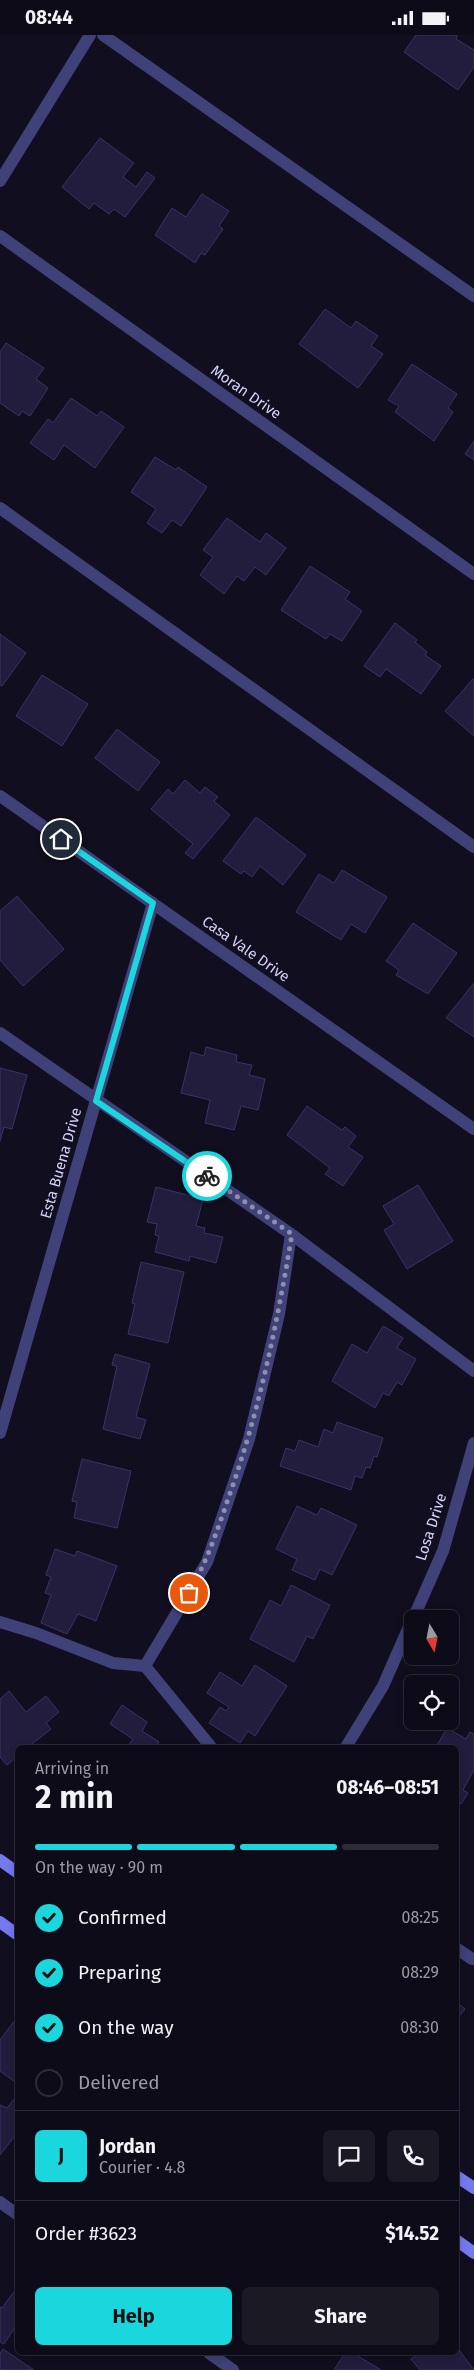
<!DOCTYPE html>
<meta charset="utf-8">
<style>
:root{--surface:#0d0b17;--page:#1b1924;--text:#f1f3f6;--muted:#9a9ba1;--line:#2d2b36;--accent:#1ad7de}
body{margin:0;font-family:"Fira Sans",sans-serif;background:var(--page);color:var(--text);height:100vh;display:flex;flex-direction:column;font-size:19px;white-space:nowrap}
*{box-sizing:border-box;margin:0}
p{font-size:16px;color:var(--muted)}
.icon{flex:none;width:28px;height:28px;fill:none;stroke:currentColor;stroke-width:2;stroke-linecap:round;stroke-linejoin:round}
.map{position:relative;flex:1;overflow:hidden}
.panel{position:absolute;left:15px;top:1710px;width:444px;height:610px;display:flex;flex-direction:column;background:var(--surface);border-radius:8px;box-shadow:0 2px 8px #0003,0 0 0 1px var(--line)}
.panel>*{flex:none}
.needle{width:32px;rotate:170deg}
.tools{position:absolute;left:404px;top:1575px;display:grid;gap:10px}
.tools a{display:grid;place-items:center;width:55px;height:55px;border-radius:8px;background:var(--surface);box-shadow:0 2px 8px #0003,0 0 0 1px var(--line);font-size:25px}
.pin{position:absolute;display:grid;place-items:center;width:42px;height:42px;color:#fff;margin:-21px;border:2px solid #fff;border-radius:50%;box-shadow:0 1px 5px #0007}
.courier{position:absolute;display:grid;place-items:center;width:50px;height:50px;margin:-25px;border:4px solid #1ad7de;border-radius:50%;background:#fff;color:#222;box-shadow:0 1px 6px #0007}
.summary em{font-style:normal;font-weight:700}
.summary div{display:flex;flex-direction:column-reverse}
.summary{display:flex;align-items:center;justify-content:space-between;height:85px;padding:0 20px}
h1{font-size:32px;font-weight:700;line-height:38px}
.bar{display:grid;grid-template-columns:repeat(4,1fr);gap:8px 5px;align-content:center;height:60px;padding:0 20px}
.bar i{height:6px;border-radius:4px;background:var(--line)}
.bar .active{background:var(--accent)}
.bar p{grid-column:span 4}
.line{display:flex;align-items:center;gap:12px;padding:0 20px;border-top:1px solid var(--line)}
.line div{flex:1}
.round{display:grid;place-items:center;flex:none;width:52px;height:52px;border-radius:8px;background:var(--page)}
ol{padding:0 20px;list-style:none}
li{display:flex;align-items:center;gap:15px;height:55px}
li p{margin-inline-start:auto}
li .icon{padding:5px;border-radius:50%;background:var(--accent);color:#111;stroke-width:4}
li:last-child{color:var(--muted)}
li i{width:28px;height:28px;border:2px solid var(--line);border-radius:50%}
.button{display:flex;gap:10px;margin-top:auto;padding:10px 20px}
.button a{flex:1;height:58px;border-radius:8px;background:var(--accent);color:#111;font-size:20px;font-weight:700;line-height:58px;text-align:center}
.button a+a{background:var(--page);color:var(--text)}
.status{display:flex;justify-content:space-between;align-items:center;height:35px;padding:0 25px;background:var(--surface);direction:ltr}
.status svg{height:14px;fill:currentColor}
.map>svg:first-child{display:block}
</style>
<div class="status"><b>08:44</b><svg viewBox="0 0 49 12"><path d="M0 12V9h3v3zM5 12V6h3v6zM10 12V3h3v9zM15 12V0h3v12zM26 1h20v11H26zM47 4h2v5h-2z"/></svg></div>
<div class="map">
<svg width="474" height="2335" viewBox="0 0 474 2335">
<rect width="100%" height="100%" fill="#110f1f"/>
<path fill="#221d3d" stroke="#393267" d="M416,0H457L456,4L474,15V32L458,55L404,17Z
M100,103L134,128L123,142L136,152L147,137L155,143L125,182L114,174L109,179L94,168L89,174L62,152Z
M202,159L229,176L219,191L223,194L205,220L201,218L195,228L155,200L172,173L186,182Z
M325,274L351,293L356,286L378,301L371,311L383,319L358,353L299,309Z
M6,308L44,333L36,344L48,353L30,381L22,376L19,381L0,368V317Z
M412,329L457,359L448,373L453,377L434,406L395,377L399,371L388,365Z
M71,363L97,381L101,376L124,392L95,433L64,410L54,425L30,408L48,384L53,388Z
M474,406V425L465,419Z
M155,422L176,435L178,432L207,452L181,491L172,485L162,498L147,488L156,474L131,457Z
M227,483L260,507L266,498L286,513L266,540L255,532L244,546L237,541L224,559L200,540L213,522L203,515Z
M310,531L350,557L345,564L362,576L342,606L330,599L326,604L281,575Z
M395,588L417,605L415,607L427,617L425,620L441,631L421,659L386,634L380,642L364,631Z
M0,599L26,618L2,651L0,650Z
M42,640L88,669L62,711L16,681Z
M473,644H474V701L445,676Z
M117,694L160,727L138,756L95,723Z
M185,745L200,758L205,752L218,762L214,766L230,780L193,824L185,818L193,809L151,774L168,754L173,759Z
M256,782L306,820L283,850L260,831L252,842L244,836L241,839L223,826Z
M342,835L387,862L365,898L351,889L341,905L296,877L319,839L334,848Z
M17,861L64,914L23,951L0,925V876Z
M413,888L457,918L428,959L396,940L399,935L386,926Z
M474,948V1002L446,983Z
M206,1012L237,1020L236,1027L252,1030L249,1040L265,1044L258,1075L241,1071L234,1095L205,1088L210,1065L181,1058L191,1017L204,1021Z
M0,1033L27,1040L12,1094L4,1092L0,1106Z
M307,1071L342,1095L345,1092L356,1101L348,1112L363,1122L343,1151L325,1139L330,1133L287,1100Z
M418,1150L453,1206L407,1234L384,1195L394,1189L383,1171Z
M156,1152L203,1164L196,1191L205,1193L204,1198L223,1202L216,1228L190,1221L189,1226L155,1217L159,1201L155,1200L157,1189L147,1187Z
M141,1227L184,1237L168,1308L128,1299L135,1269L132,1268Z
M383,1291L403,1303L397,1313L416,1324L402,1350L397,1347L389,1361L383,1358L375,1373L332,1346L352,1309L367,1318Z
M115,1319L150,1329L136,1382L146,1385L140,1404L103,1394L117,1331L112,1330Z
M337,1387L383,1403L377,1422L374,1421L370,1433L366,1432L362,1443L355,1441L351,1455L280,1431L286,1413L295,1416L299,1405L318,1412L324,1394L333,1398Z
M82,1424L131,1436L117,1493L74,1483L77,1467L72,1466Z
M297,1471L317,1480L321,1473L357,1490L332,1540L320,1534L315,1545L292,1535L297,1524L276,1514Z
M55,1514L75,1521L77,1516L117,1531L96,1586L78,1579L67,1599L41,1588L51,1560L45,1558L51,1542L46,1540Z
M291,1550L330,1570L313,1604L307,1601L294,1627L250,1604L270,1565L281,1571Z
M255,1630L287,1651L255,1701L248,1696L240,1708L209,1688L220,1672L226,1676L229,1672L207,1658L220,1637L242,1651Z
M9,1656L26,1677L46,1661L59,1677L46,1688L51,1694L28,1712H18V1721L7,1730L0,1722V1664Z
M122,1670L147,1687L142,1696L159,1707L155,1712H127L133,1704L110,1689Z
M447,1693L466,1704L470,1697L474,1699V1735L463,1755L468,1758L461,1769L456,1766V1712H436Z
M456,1967L465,1974L456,1985Z
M15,1985L18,1987V2049L0,2036V2005Z
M18,2059V2097L0,2120V2070L7,2073Z
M18,2251V2288L4,2309L0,2307V2272L2,2273Z
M456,2311L474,2335H420L411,2324L420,2318H456Z
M3,2314L34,2335H0V2318Z
M345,2318H353L381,2335H334Z"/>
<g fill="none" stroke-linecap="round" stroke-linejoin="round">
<path stroke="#3f4178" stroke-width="12" d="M103,0L474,261
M0,473L474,812
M0,998L291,1199L474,1336
M0,1587L36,1598L113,1628L145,1631
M211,1712L145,1631L207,1527L249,1404L279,1279L291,1199
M456,1913L472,1924
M0,2167L18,2180
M209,2318L233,2335"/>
<path stroke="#3f4178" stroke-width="12" d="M0,146L90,0
M0,201L474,539
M0,761L474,1094
M0,1398L153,868
M413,1584L443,1516L474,1408
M346,1712L383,1651L412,1585"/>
<path stroke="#7479ef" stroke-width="12" d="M0,1825L18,1838
M0,1887L18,1900
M456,2141L474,2153
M456,2205L474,2218"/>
</g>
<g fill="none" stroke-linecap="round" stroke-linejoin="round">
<path stroke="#908ead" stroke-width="5" stroke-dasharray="0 9" d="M189,1558C206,1528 217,1497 228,1464C259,1378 277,1289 292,1199L207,1141"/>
<path stroke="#1ad7de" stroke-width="6" d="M61,804L153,868L96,1066L207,1141"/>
</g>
<g text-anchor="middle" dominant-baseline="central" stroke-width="4.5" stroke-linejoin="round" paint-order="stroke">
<g font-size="15" fill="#d4d2fa" stroke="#110f1f">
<text transform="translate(246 357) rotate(35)">Moran Drive</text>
<text transform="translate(246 914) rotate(35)">Casa Vale Drive</text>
<text transform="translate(61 1128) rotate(-74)">Esta Buena Drive</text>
<text transform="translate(431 1492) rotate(-72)">Losa Drive</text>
</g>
</g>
</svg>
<div class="tools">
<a><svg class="needle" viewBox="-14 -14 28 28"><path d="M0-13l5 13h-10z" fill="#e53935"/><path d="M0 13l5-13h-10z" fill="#9a9ba1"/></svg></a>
<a><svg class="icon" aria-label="locate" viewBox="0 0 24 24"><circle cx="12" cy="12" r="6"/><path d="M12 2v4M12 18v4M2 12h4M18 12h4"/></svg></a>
</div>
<div class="pin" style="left:189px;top:1558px;background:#ea580c"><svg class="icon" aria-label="bag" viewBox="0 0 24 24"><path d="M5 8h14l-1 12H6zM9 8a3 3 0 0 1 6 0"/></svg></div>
<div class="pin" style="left:61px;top:804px;background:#1f2937"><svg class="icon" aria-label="home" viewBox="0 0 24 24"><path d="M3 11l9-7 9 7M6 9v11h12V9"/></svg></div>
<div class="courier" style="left:207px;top:1141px"><svg class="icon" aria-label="bike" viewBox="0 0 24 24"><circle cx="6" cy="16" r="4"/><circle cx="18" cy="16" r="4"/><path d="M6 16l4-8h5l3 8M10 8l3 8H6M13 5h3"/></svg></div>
<section class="panel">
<div class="summary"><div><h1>2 min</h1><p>Arriving in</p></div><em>08:46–08:51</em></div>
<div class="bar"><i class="active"></i><i class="active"></i><i class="active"></i><i></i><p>On the way · 90 m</p></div>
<ol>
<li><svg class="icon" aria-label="check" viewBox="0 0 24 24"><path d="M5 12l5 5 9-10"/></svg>Confirmed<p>08:25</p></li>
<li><svg class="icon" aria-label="check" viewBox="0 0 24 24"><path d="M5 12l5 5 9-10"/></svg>Preparing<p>08:29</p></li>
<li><svg class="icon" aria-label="check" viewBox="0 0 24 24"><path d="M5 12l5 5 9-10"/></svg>On the way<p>08:30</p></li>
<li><i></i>Delivered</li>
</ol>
<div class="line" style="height:90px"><b class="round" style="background:var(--accent);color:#111">J</b><div><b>Jordan</b><p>Courier · 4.8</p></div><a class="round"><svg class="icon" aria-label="chat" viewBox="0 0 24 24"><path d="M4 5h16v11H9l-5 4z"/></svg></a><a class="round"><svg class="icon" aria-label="phone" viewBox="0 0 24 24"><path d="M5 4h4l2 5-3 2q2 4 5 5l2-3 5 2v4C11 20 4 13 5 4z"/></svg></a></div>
<div class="line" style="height:65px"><div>Order #3623</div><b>$14.52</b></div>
<div class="button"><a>Help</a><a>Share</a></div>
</section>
</div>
